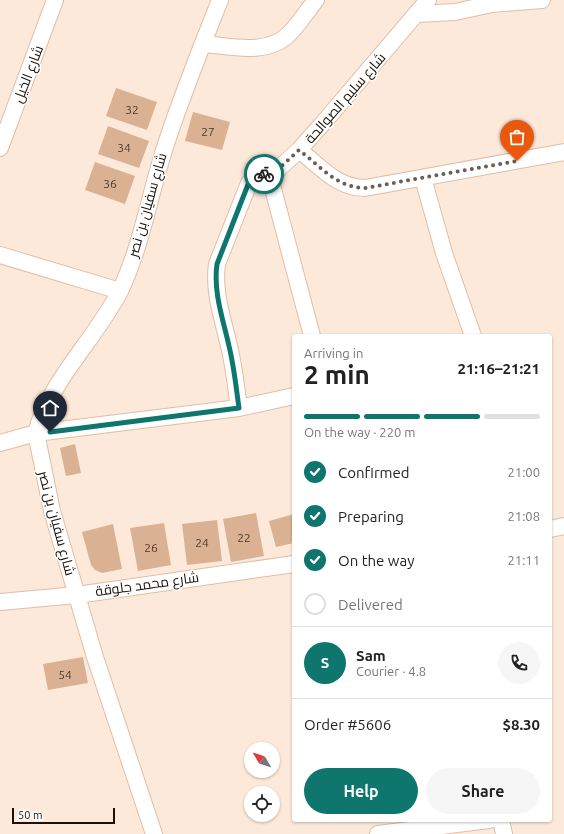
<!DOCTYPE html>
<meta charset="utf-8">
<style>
:root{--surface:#fff;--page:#f6f6f6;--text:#222;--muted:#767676;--line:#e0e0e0;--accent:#0f766e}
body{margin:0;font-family:Ubuntu,Cairo,sans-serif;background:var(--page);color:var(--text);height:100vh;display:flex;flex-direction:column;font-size:15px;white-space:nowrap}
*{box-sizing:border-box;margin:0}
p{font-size:13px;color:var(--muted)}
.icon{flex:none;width:22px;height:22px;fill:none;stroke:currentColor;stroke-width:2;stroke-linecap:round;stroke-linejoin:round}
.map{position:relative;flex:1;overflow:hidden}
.panel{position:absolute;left:292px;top:334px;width:260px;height:488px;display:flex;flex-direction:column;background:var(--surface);border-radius:4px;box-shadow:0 1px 3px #0004}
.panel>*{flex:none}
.needle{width:26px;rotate:309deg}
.tools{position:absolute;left:244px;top:742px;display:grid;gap:8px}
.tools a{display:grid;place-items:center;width:36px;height:36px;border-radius:50%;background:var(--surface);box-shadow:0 1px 3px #0004;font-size:20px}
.scale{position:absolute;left:12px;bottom:10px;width:103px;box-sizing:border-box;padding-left:4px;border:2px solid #1c1108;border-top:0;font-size:11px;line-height:14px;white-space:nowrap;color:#1c1108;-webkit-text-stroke:3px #fff;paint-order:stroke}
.pin{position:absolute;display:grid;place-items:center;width:34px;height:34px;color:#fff;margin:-41px -17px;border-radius:50% 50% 50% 0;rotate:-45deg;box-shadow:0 0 4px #0007}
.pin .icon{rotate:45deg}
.courier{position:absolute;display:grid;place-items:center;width:40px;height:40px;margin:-20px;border:3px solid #0f766e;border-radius:50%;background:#fff;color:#222;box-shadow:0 1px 5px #0007}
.summary em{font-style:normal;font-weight:600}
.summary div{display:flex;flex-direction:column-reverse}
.summary{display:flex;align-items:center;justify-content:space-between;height:68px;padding:0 12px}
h1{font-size:26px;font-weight:600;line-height:30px}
.bar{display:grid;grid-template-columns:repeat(4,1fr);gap:6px 4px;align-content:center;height:48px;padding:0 12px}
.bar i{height:5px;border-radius:3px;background:var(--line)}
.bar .active{background:var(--accent)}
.bar p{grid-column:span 4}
.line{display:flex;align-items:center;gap:10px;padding:0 12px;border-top:1px solid var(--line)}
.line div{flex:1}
.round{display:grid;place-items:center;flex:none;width:42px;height:42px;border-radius:21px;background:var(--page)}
ol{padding:0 12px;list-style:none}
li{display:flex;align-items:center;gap:12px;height:44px}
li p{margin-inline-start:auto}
li .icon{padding:4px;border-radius:50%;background:var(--accent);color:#fff;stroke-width:4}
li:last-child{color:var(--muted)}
li i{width:22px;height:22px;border:2px solid var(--line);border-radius:50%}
.button{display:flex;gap:8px;margin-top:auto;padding:8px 12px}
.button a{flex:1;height:46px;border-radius:24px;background:var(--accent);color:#fff;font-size:16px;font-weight:600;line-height:46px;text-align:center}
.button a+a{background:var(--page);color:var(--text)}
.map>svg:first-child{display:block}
</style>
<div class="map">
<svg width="564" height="834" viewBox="0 0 564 834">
<rect width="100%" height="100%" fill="#fde9da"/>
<path fill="#dab293" d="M116,88L157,102L147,130L106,116Z
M193,112L230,122L222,150L185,141Z
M108,126L149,141L139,168L98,154Z
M95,162L135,176L125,204L85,190Z
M75,444L81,473L66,476L60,448Z
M256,513L264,556L231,562L223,519Z
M294,514V543L276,547L269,521Z
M217,520L222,561L187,565L182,524Z
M164,523L171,565L138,571L130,528Z
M113,524L122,569L102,573L95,570L91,565L82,532Z
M83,657L88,683L48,690L43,664Z"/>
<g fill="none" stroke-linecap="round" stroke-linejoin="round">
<defs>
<path id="minor" d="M417,14L455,12L492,4L542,0
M203,44C230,46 267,56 289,34C299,24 307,11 316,0
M0,148L55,0
M299,150C320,166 337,188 365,188L564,152
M423,178L444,253L473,336
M0,255L120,291
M312,336L272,185L274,173L299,150L324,122L428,0
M239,408C236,387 234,366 229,346C223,319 213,292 217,264L249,183C256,174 264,174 274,173
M0,443L36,433L239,408L294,396
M550,529L564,526
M0,602L77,595L294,564
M501,820L504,834
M154,834L95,657L52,511L36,433C50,380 95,340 120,291C142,245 150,192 166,144C182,95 201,48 220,0
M378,834L489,820"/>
</defs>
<use href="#minor" stroke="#dfbea6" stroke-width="18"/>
<use href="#minor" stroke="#fff" stroke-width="16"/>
</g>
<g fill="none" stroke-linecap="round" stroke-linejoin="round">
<path stroke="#6b5d52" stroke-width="4" stroke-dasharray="0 7.2" d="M264,174L274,173L299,150C320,166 337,188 365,188L517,161"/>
<path stroke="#0f766e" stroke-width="5" d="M50,432L239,408C236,387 234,366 229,346C223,319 213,292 217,264L249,182L252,178L264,174"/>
</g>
<g text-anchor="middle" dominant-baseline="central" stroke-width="3" stroke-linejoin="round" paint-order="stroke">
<g font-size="12" fill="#4c392b">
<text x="132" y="109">32</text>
<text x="208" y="131">27</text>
<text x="124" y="147">34</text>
<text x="110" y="183">36</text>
<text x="244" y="537">22</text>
<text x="202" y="542">24</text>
<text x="151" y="547">26</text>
<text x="65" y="674">54</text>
</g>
<g font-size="14" fill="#1c1108" stroke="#fff">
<text transform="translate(28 74) rotate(-69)">شارع الخيل</text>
<text transform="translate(345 98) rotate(-49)">شارع سليم الصوالحة</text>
<text transform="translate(147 205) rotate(-74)">شارع سفيان بن نصر</text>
<text transform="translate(57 523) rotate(75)">شارع سفيان بن نصر</text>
<text transform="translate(147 584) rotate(-8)">شارع محمد جلوقة</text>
</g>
</g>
</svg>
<div class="tools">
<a><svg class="needle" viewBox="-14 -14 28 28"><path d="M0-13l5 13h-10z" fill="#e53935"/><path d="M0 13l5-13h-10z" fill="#767676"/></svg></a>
<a><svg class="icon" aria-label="locate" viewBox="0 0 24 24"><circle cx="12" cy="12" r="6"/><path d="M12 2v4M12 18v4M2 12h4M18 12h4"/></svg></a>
</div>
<div class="scale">50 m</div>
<div class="pin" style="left:517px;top:161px;background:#ea580c"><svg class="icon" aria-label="bag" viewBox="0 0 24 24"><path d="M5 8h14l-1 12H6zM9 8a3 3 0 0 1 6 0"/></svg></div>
<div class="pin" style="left:50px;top:432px;background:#1f2937"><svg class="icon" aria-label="home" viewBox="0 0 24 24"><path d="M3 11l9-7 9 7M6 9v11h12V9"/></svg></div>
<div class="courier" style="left:264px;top:174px"><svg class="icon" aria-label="bike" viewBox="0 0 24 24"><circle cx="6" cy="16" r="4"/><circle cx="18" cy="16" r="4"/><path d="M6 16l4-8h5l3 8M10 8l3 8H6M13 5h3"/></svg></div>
<section class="panel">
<div class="summary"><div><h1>2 min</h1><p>Arriving in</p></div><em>21:16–21:21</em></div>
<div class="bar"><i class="active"></i><i class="active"></i><i class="active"></i><i></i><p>On the way · 220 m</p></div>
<ol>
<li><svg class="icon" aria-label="check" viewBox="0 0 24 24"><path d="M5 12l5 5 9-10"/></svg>Confirmed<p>21:00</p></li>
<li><svg class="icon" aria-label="check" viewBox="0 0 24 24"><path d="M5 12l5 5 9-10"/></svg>Preparing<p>21:08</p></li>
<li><svg class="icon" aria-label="check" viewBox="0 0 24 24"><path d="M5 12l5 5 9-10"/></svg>On the way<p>21:11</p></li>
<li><i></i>Delivered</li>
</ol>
<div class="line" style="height:72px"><b class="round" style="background:var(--accent);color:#fff">S</b><div><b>Sam</b><p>Courier · 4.8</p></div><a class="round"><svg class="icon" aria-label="phone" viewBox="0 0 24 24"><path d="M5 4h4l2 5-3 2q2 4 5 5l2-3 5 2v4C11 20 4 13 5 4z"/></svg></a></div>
<div class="line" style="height:52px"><div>Order #5606</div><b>$8.30</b></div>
<div class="button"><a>Help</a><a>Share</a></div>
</section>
</div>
